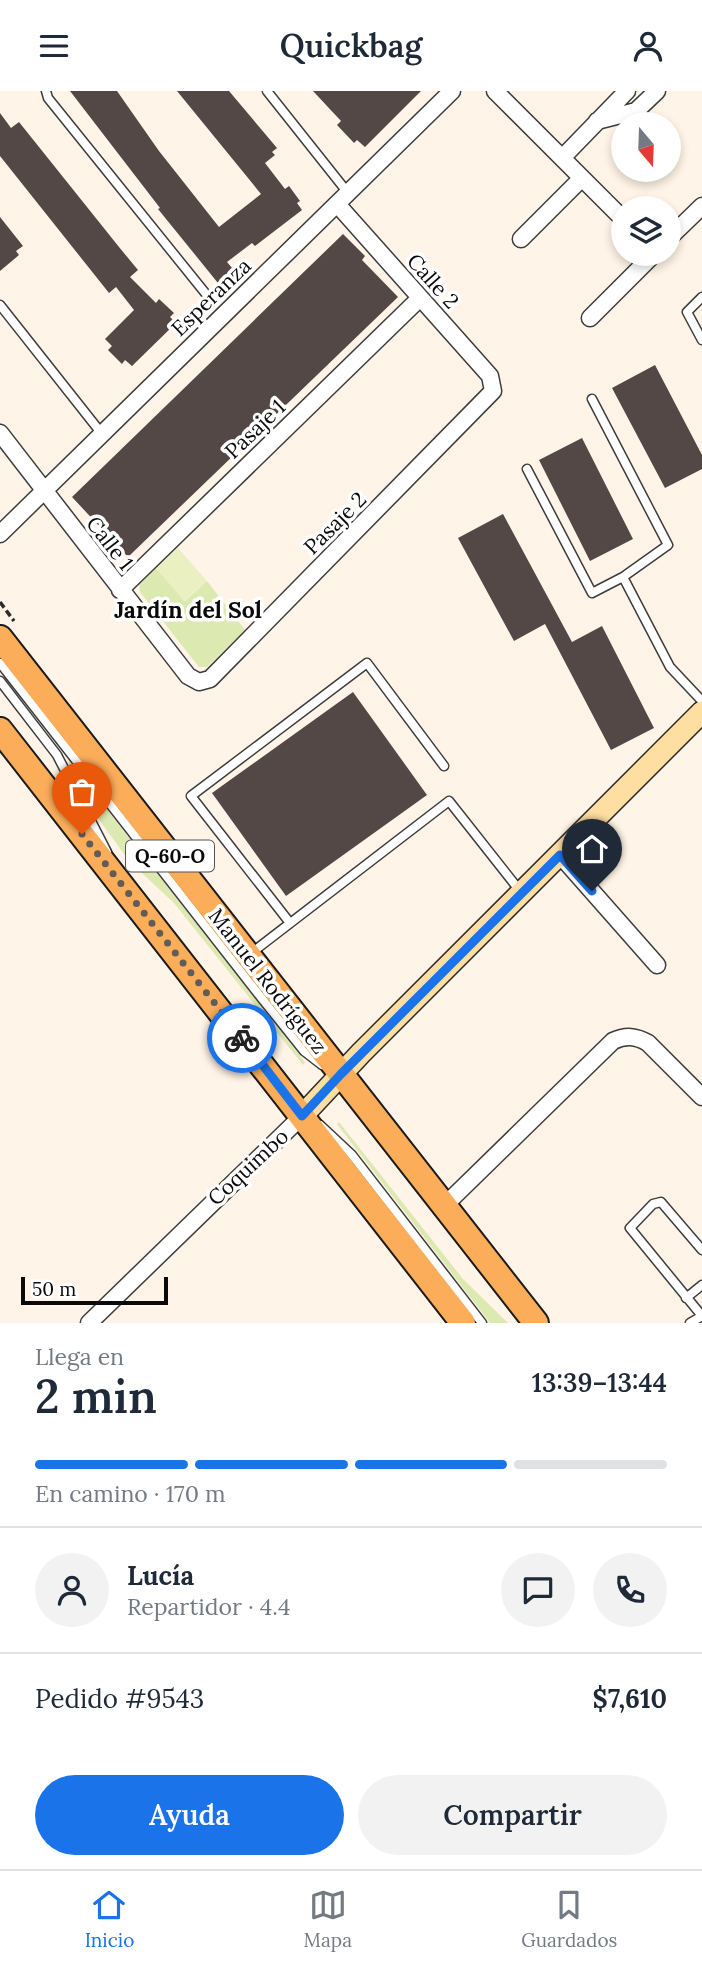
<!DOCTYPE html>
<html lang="es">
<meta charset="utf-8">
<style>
:root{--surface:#fff;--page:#f2f2f3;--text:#1f2937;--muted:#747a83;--line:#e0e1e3;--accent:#1a73e8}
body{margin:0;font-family:Lora,serif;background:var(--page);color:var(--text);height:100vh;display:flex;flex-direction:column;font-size:26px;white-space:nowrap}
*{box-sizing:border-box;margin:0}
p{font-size:23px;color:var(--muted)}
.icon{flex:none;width:38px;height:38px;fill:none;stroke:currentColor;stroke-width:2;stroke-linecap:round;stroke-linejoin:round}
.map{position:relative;height:1232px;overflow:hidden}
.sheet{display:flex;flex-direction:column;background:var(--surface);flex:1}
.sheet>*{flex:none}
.needle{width:46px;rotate:161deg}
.fabs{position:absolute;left:611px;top:21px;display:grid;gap:14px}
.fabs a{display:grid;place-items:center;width:70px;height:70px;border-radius:50%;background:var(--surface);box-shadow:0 4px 10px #0003;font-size:35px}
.scale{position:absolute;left:21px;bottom:18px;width:147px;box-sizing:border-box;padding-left:7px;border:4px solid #0a0a0a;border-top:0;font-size:19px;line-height:24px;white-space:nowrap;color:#0a0a0a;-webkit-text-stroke:5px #fff;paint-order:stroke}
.pin{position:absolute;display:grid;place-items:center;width:60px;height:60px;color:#fff;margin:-72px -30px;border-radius:50% 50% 50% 0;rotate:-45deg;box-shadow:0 0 7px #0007}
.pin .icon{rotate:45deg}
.courier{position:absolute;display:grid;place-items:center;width:70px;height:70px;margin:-35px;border:5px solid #1a73e8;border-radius:50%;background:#fff;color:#222;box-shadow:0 2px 9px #0007}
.headline em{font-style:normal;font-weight:600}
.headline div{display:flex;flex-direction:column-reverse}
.headline{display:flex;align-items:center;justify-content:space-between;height:119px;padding:0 35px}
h1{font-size:46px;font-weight:600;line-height:52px}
.bar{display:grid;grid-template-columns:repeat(4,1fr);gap:10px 7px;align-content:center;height:84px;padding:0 35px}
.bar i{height:9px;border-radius:5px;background:var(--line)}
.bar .active{background:var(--accent)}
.bar p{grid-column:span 4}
.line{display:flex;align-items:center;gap:18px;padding:0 35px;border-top:2px solid var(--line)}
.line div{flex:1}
.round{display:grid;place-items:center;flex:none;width:74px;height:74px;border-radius:37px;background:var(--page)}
.button{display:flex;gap:14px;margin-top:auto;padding:14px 35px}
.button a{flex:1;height:80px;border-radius:42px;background:var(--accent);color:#fff;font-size:28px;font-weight:600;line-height:80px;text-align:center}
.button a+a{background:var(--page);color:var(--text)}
header{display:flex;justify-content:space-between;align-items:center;height:91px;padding:0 35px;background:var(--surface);font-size:32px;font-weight:600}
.menu{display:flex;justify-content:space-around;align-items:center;height:98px;border-top:2px solid var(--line);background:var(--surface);font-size:19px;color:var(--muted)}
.menu a{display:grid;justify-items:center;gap:4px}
.menu .active{color:var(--accent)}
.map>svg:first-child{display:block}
</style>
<header><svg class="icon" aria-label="menu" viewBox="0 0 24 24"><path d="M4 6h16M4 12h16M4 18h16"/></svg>Quickbag<svg class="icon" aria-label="person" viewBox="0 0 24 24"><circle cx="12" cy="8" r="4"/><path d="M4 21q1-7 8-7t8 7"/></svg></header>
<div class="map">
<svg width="702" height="1232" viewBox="0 0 702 1232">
<rect width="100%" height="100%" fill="#fff4e7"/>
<path fill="#dce9b1" d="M156,477L185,510L207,490L245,539L207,576H199L140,501L139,494Z
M68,669L305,971L303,974L174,812L129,770L95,723Z
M339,1031L463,1188L508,1232H490L337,1033Z"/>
<path fill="#ebf0c3" d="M178,457L207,490L184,510L156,477Z"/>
<path fill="#534846" d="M70,0H117L159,60L219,136L261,103L177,0H229L277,57L272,61L275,64L265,72L285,98L289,95L300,110L297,112L302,119L255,155L252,152L227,171L238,184L222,197L158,118L160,117Z
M313,0H421L365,56L357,49L354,52L337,34L341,30Z
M0,22L11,37L19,31L119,156L138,179L130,186L156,212L159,208L174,222L170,226L176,232L132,275L125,269L122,273L108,259L112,255L105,248L134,219L116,196L109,202L0,65Z
M0,126L23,155L16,160L19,164L0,180Z
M343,143L365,165L362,169L398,206L128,466L72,406Z
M655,274L702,364V378L665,397L612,297Z
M582,347L633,448L590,470L539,369Z
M503,423L572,551L602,535L654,637L611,659L545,533L514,550L458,447Z
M353,601L427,704L286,805L212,702Z"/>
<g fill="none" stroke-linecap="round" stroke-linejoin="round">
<defs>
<path id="lane" d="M46,0L48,7L206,203
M267,0L348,102
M702,206L687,221L702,249
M0,214L102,343
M527,378L592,502L623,486L668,454L592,308
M623,486L670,576L702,610
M0,572L260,905L304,960L322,974
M0,590L57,664L107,761
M290,832L191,705L367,572L444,675
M250,863L449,710L520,800
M320,1034L352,1064L482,1232
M686,1207L702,1194
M702,1225L630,1137L653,1113L661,1111L702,1159
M690,1232L702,1225"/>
<path id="street" d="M495,0L623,128
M597,30L636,20L657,0
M562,67L627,0
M521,148L582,87
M668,148L702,115
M590,227L654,163
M0,342L188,585L199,591L210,588L493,300L490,285L337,113
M0,443L452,0
M120,499L420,207
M560,764L657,874
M444,1115L613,950C626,944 636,945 648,952L702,1006
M89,1232L302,1025"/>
<path id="secondary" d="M302,1025L361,962L702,621"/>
<path id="primary" d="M0,547L536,1232
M0,639L463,1232"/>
</defs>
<use href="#lane" stroke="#3d3d3d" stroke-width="11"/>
<use href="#street" stroke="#3d3d3d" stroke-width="19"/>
<use href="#secondary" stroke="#2c2c2c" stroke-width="24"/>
<use href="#primary" stroke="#1b1b1b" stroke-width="28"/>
<path stroke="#2c2c2c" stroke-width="3.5" stroke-dasharray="7 3.5" stroke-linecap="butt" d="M0,511L14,530"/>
<use href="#lane" stroke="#fff" stroke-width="8"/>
<use href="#street" stroke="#fff" stroke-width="16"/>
<use href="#secondary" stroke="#ffdea2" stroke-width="21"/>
<use href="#primary" stroke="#fcad5a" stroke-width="24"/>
</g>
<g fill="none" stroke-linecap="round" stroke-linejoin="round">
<path stroke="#605c57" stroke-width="7" stroke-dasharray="0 12.6" d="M82,743L242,947"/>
<path stroke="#1a73e8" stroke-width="9" d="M242,947L302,1025L341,983L560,764L592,800"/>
</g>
<g text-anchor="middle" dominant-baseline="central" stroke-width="7" stroke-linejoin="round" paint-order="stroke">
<rect fill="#fff" stroke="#545454" stroke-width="2" x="126" y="749.5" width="88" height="31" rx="5"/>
<g font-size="19" font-weight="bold" fill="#0a0a0a">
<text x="170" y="765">Q-60-O</text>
</g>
<g font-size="21" fill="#0a0a0a" stroke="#fff">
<text transform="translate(433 190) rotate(48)">Calle 2</text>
<text transform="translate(211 206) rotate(-44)">Esperanza</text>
<text transform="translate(255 338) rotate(-44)">Pasaje 1</text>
<text transform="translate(335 432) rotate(-45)">Pasaje 2</text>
<text transform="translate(110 452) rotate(52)">Calle 1</text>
<text transform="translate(268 890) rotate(52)">Manuel Rodríguez</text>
<text transform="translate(248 1076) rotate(-43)">Coquimbo</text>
</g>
<g font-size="23" font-weight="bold" fill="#0a0a0a" stroke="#fff">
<text x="188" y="518">Jardín del Sol</text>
</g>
</g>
</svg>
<div class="fabs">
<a><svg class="needle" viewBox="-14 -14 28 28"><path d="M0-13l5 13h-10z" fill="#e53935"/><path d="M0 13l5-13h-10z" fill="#747a83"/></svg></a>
<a><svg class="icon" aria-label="layers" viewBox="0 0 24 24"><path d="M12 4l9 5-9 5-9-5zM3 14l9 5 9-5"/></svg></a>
</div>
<div class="scale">50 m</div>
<div class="pin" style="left:82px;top:743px;background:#ea580c"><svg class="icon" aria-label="bag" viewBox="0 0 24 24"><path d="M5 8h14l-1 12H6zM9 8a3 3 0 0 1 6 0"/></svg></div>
<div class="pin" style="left:592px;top:800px;background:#1f2937"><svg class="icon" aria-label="home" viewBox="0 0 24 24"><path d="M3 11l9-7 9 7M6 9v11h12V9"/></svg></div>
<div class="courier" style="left:242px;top:947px"><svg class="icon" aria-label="bike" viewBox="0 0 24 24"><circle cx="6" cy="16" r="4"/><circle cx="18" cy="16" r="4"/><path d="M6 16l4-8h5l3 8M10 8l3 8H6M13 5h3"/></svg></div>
</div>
<section class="sheet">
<div class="headline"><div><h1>2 min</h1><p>Llega en</p></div><em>13:39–13:44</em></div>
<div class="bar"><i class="active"></i><i class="active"></i><i class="active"></i><i></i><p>En camino · 170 m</p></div>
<div class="line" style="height:126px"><a class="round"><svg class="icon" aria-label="person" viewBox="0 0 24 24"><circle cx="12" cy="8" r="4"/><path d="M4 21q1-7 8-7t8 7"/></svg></a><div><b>Lucía</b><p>Repartidor · 4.4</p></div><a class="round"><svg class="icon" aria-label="chat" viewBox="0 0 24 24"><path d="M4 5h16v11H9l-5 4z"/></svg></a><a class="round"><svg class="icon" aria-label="phone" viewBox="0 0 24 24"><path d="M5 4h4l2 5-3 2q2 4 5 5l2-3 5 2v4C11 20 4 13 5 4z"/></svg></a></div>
<div class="line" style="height:91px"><div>Pedido #9543</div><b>$7,610</b></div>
<div class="button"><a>Ayuda</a><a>Compartir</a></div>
</section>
<nav class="menu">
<a class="active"><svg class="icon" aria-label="home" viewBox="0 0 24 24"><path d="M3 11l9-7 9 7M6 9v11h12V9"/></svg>Inicio</a>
<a><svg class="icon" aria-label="map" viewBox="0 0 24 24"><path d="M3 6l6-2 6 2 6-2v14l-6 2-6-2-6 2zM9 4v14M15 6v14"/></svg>Mapa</a>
<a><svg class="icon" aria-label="saved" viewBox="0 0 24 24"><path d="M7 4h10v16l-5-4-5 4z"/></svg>Guardados</a>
</nav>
